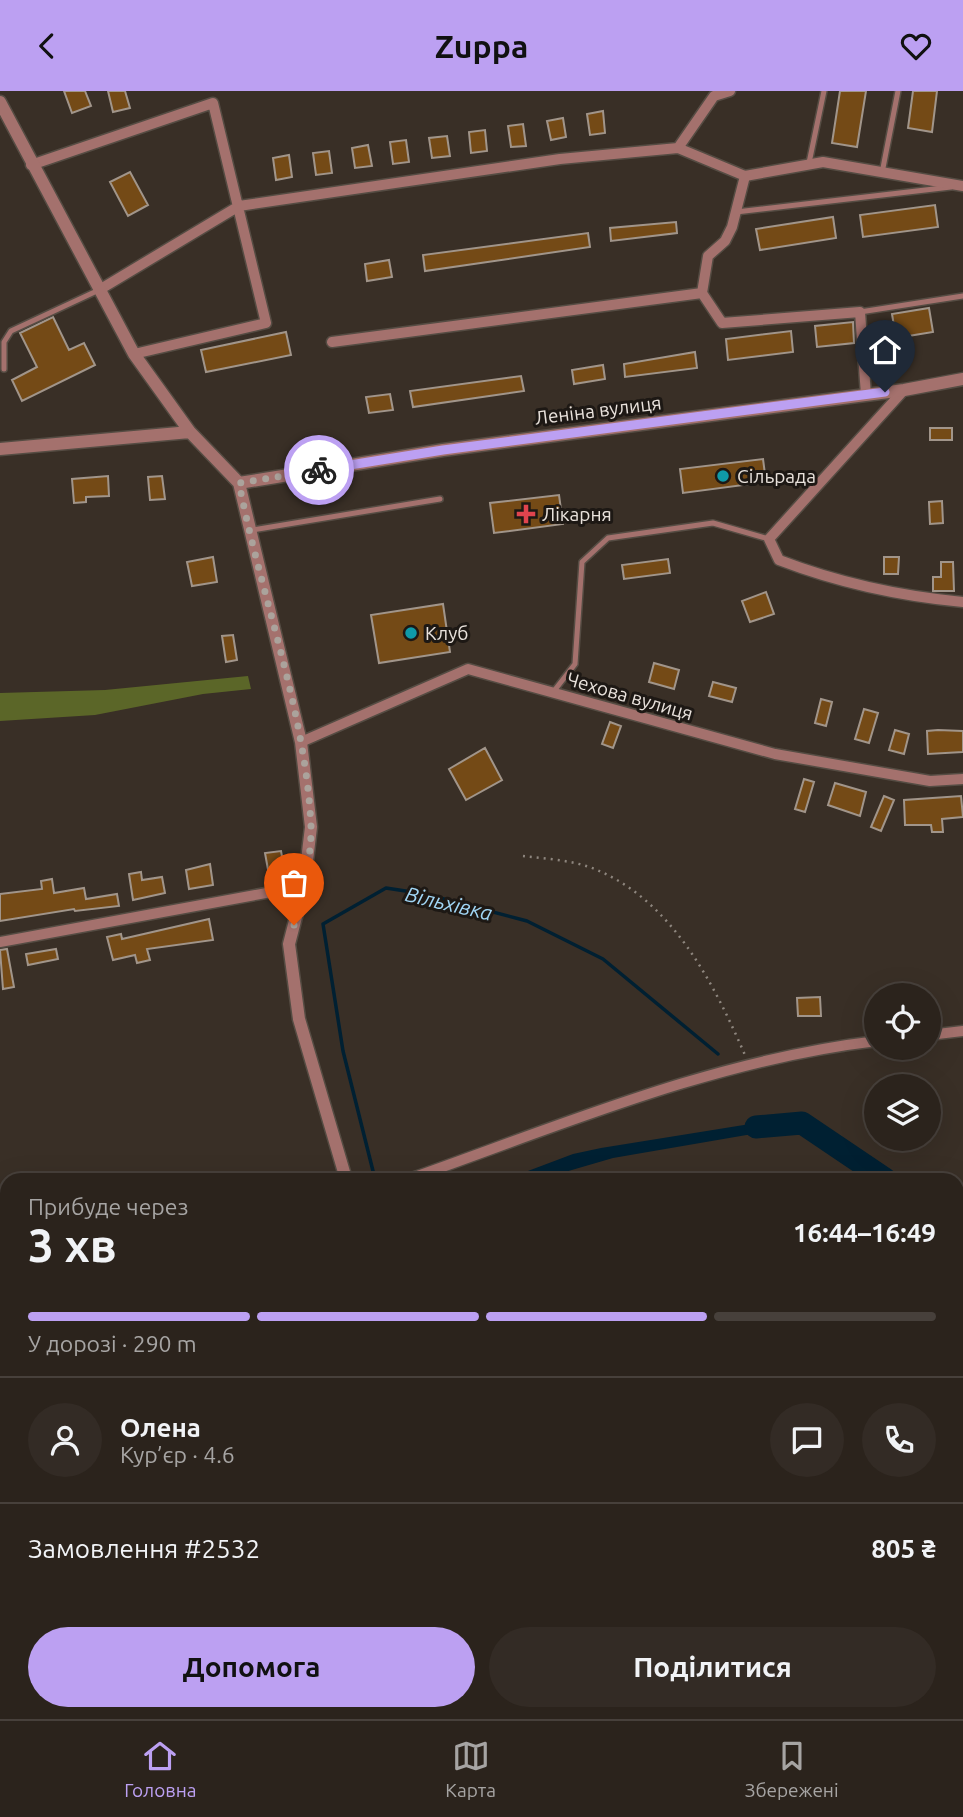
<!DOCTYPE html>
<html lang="uk">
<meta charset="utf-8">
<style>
:root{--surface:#2b231c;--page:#332b25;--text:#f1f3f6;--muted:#a6a4a3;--line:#47403b;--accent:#bca0f2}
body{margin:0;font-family:Ubuntu,sans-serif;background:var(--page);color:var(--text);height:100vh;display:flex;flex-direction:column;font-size:26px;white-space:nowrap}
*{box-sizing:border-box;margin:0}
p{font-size:23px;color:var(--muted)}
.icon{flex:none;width:38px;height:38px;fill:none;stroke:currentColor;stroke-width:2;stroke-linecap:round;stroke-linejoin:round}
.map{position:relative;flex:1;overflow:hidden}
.drawer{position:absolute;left:0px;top:1082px;width:964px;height:548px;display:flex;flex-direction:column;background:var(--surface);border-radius:21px 21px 0 0;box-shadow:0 7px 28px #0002,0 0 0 2px var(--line)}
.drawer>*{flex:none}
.controls{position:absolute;left:864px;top:892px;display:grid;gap:14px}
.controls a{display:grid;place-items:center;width:77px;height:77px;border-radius:50%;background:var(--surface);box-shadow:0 7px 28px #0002,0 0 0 2px var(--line);font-size:35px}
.pin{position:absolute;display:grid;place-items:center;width:60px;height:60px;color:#fff;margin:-72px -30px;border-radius:50% 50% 50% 0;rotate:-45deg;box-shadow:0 0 7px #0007}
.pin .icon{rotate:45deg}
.courier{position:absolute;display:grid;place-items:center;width:70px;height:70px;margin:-35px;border:5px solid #bca0f2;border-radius:50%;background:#fff;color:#222;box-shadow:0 2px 9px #0007}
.headline em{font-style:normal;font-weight:700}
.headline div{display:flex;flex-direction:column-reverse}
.headline{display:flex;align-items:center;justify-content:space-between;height:119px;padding:0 28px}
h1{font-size:46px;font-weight:700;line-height:52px}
.bar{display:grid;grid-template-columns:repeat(4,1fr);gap:10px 7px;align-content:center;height:84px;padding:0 28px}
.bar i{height:9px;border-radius:5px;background:var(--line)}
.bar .selected{background:var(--accent)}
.bar p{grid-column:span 4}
.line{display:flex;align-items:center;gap:18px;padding:0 28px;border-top:2px solid var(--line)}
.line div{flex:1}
.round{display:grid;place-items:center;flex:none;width:74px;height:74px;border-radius:37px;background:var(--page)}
.primary-button{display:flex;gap:14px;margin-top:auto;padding:14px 28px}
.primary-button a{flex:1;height:80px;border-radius:42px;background:var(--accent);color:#111;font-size:28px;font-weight:700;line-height:80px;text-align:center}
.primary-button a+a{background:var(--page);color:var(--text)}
header{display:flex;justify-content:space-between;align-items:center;height:91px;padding:0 28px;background:var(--accent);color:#111;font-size:32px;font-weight:700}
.menu{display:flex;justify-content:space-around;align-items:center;height:98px;border-top:2px solid var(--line);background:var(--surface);font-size:19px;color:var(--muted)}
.menu a{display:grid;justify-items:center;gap:4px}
.menu .selected{color:var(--accent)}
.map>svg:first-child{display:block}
</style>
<header><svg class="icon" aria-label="back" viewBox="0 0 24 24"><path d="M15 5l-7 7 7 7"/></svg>Zuppa<svg class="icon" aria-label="heart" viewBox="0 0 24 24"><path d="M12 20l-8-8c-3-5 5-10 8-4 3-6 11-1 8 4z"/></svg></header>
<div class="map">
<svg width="963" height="1628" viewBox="0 0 963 1628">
<rect width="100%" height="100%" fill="#392f26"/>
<path fill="#5b6628" d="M248,585L251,598L203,603L95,624L0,630V602L105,599Z"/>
<path fill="#002032" d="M788,1027L787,1037L613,1067L541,1088H507L573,1063L601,1057Z"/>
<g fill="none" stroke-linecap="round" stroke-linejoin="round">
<path stroke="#002032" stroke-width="3.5" d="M375,1088L343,960L323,833L386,797L425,803L527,830L603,868L718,963"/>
<path stroke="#002032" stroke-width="23" d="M756,1036L802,1032L885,1088
M957,1137L963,1141"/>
</g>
<path fill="#744a16" stroke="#a1958a" stroke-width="2" d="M64,0H85L91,15L72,22Z
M108,0H125L130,17L113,21Z
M840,0H866L857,56L832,52Z
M913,0H937L932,41L908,37Z
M603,20L605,42L590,44L587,23Z
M563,27L566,46L551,49L547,30Z
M523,33L526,55L511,56L508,35Z
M485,39L487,60L471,62L469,41Z
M447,45L450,65L432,67L429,47Z
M406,49L409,71L393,73L390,51Z
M368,54L372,75L355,77L352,57Z
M329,60L332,82L316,84L313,62Z
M289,64L292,86L276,89L273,67Z
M130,81L148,114L128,125L110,91Z
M935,114L938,136L863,146L860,124Z
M833,126L836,147L760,159L756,138Z
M676,131L677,142L611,150L610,137Z
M588,142L590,156L425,180L423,164Z
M389,169L392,186L367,190L365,173Z
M929,217L933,241L896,247L892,223Z
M53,226L69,259L84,252L95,274L22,310L12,289L37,276L20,242Z
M853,231L854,252L817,256L815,235Z
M791,240L793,261L728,269L726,248Z
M286,241L291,264L206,281L201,259Z
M695,261L697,277L625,286L624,273Z
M603,274L605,288L574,293L572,279Z
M521,285L524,300L413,316L410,300Z
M390,303L393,319L369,322L366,306Z
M930,337H952V349H930Z
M763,368L766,391L683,402L680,378Z
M108,385L109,405L86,406V411L74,412L72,388Z
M162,385L165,408L150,409L148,386Z
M559,404L563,433L494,442L490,412Z
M942,410L943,432L930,433L929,411Z
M213,466L217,491L192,495L187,471Z
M884,466H899L898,483H884Z
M668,468L670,482L624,488L622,474Z
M941,471H953L954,500H933V486H941Z
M766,501L774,523L750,531L742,510Z
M443,513L450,561L379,572L371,524Z
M233,544L237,569L226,571L222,545Z
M654,572L679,579L674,598L649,591Z
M713,591L736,597L732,611L709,605Z
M821,608L832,611L826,635L815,632Z
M864,618L878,622L869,652L855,648Z
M610,631L621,635L613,657L602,653Z
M895,639L909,643L904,663L889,659Z
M938,639L963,640V661L928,663L927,640Z
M485,657L502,689L466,709L449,678Z
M804,688L814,691L805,721L795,718Z
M835,692L866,701L860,725L828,714Z
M884,705L894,709L881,740L871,736Z
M961,705L963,726L942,728L943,741H932L931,734H905L904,709Z
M281,760L285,781L269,784L265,762Z
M210,773L213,794L189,798L186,779Z
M141,781L142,789L162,786L165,802L133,809L129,783Z
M52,788L54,802L84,797L86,808L117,803L119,815L75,820L74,818L0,830V803L42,798L41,790Z
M209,828L213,849L147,858L150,869L137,872L135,864L113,869L107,846L121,843L122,848Z
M7,858L14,896L3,898L0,859Z
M56,858L58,868L28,874L26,863Z
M820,906L821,925H798L797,907Z"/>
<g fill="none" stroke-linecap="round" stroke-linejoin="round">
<defs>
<path id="service" d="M809,72L824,0
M882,82L898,0
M736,121L951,96
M860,221L963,205
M4,278V251L11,240L99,199
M252,439L440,408
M554,600L575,573L582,471L608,447L713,432L769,448"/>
<path id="minor" d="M678,57L745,85L823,71L963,95
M31,74L213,12L266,232L134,263
M99,199L239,115L560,68L678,57L714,5L730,0
M702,202L708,165L725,150L732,136L745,85
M332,251L702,202L722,232L860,221L866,304
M904,299L769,448L779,469C839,492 899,505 963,511
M301,651L468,578L775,663L930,690L963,688
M0,851L304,795
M929,944L963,940
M409,1088C562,1034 714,969 877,950
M0,1385H7
M957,1446L963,1444
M957,1526L963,1546
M75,1628L107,1622"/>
<path id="tertiary" d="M0,11L134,263L190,341L239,392L301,651L311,736L304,795L289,853L299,928L346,1088
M0,358L190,341
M239,392L443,359L904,299L963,288
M617,1622L620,1628"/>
</defs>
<use href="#service" stroke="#554c43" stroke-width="8"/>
<use href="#minor" stroke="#554c43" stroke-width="13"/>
<use href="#tertiary" stroke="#554c43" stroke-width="15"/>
<path stroke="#8e867e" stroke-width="2.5" stroke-dasharray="2 5" stroke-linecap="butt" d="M523,765C547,768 574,769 597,779C673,811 714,893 745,964
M957,1176L963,1181"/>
<use href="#service" stroke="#a4716d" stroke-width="5"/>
<use href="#minor" stroke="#a4716d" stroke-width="10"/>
<use href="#tertiary" stroke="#a4716d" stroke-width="12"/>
</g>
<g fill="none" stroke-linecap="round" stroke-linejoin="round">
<path stroke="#aba39c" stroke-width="7" stroke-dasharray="0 12.6" d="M294,834C302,802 312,767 311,734C305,618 261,505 239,392L319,379"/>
<path stroke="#bca0f2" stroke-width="9" d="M319,379L443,359L885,301"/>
</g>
<g fill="#0f9aa8" stroke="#1d1814" stroke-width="2.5">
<circle cx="723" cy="385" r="7"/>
<circle cx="411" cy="542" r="7"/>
</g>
<path fill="#e0444e" stroke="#1d1814" stroke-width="2.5" d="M522.5 412.5h7v7h7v7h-7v7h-7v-7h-7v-7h7z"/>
<g text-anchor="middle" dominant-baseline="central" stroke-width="6" stroke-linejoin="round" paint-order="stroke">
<g font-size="19" fill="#e9e2dc" stroke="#1d1814">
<text transform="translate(598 319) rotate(-7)">Леніна вулиця</text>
<text transform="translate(630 605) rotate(16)">Чехова вулиця</text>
</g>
<g font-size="19" fill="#e9e2dc" stroke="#1d1814" text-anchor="start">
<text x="737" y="385">Сільрада</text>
<text x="542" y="423">Лікарня</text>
<text x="425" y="542">Клуб</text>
</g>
<g font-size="21" font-style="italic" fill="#a1d6f5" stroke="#1d1814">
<text transform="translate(449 812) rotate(13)">Вільхівка</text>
</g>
</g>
</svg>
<div class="controls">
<a><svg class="icon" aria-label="locate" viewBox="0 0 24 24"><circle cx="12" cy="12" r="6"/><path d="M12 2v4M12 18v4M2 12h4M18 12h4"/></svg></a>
<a><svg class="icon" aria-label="layers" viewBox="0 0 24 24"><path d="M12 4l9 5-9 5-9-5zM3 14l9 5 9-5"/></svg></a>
</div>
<div class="pin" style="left:294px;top:834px;background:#ea580c"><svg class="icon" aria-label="bag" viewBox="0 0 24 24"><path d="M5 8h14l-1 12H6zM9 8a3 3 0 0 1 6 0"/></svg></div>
<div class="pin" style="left:885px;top:301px;background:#1f2937"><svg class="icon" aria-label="home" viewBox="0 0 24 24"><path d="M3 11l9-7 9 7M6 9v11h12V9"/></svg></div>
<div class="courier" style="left:319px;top:379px"><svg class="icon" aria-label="bike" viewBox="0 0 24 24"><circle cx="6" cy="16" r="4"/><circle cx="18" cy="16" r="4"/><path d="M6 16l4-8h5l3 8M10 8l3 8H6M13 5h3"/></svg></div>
<section class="drawer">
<div class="headline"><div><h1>3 хв</h1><p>Прибуде через</p></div><em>16:44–16:49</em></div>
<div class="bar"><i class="selected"></i><i class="selected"></i><i class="selected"></i><i></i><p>У дорозі · 290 m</p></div>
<div class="line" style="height:126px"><a class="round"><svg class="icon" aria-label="person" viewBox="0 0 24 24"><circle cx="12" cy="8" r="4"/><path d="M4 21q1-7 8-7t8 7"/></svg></a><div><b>Олена</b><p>Кур’єр · 4.6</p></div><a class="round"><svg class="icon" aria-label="chat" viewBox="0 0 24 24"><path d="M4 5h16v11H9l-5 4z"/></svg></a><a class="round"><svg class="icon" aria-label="phone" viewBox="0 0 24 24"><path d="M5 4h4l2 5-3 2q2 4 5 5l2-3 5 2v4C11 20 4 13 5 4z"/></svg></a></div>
<div class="line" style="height:91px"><div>Замовлення #2532</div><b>805 ₴</b></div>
<div class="primary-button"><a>Допомога</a><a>Поділитися</a></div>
</section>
</div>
<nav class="menu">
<a class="selected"><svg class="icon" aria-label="home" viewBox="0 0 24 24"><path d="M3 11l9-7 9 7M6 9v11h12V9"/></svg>Головна</a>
<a><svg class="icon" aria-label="map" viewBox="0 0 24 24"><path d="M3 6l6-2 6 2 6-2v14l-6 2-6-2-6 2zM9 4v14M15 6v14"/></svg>Карта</a>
<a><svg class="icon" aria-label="saved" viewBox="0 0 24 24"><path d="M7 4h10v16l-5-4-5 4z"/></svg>Збережені</a>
</nav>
